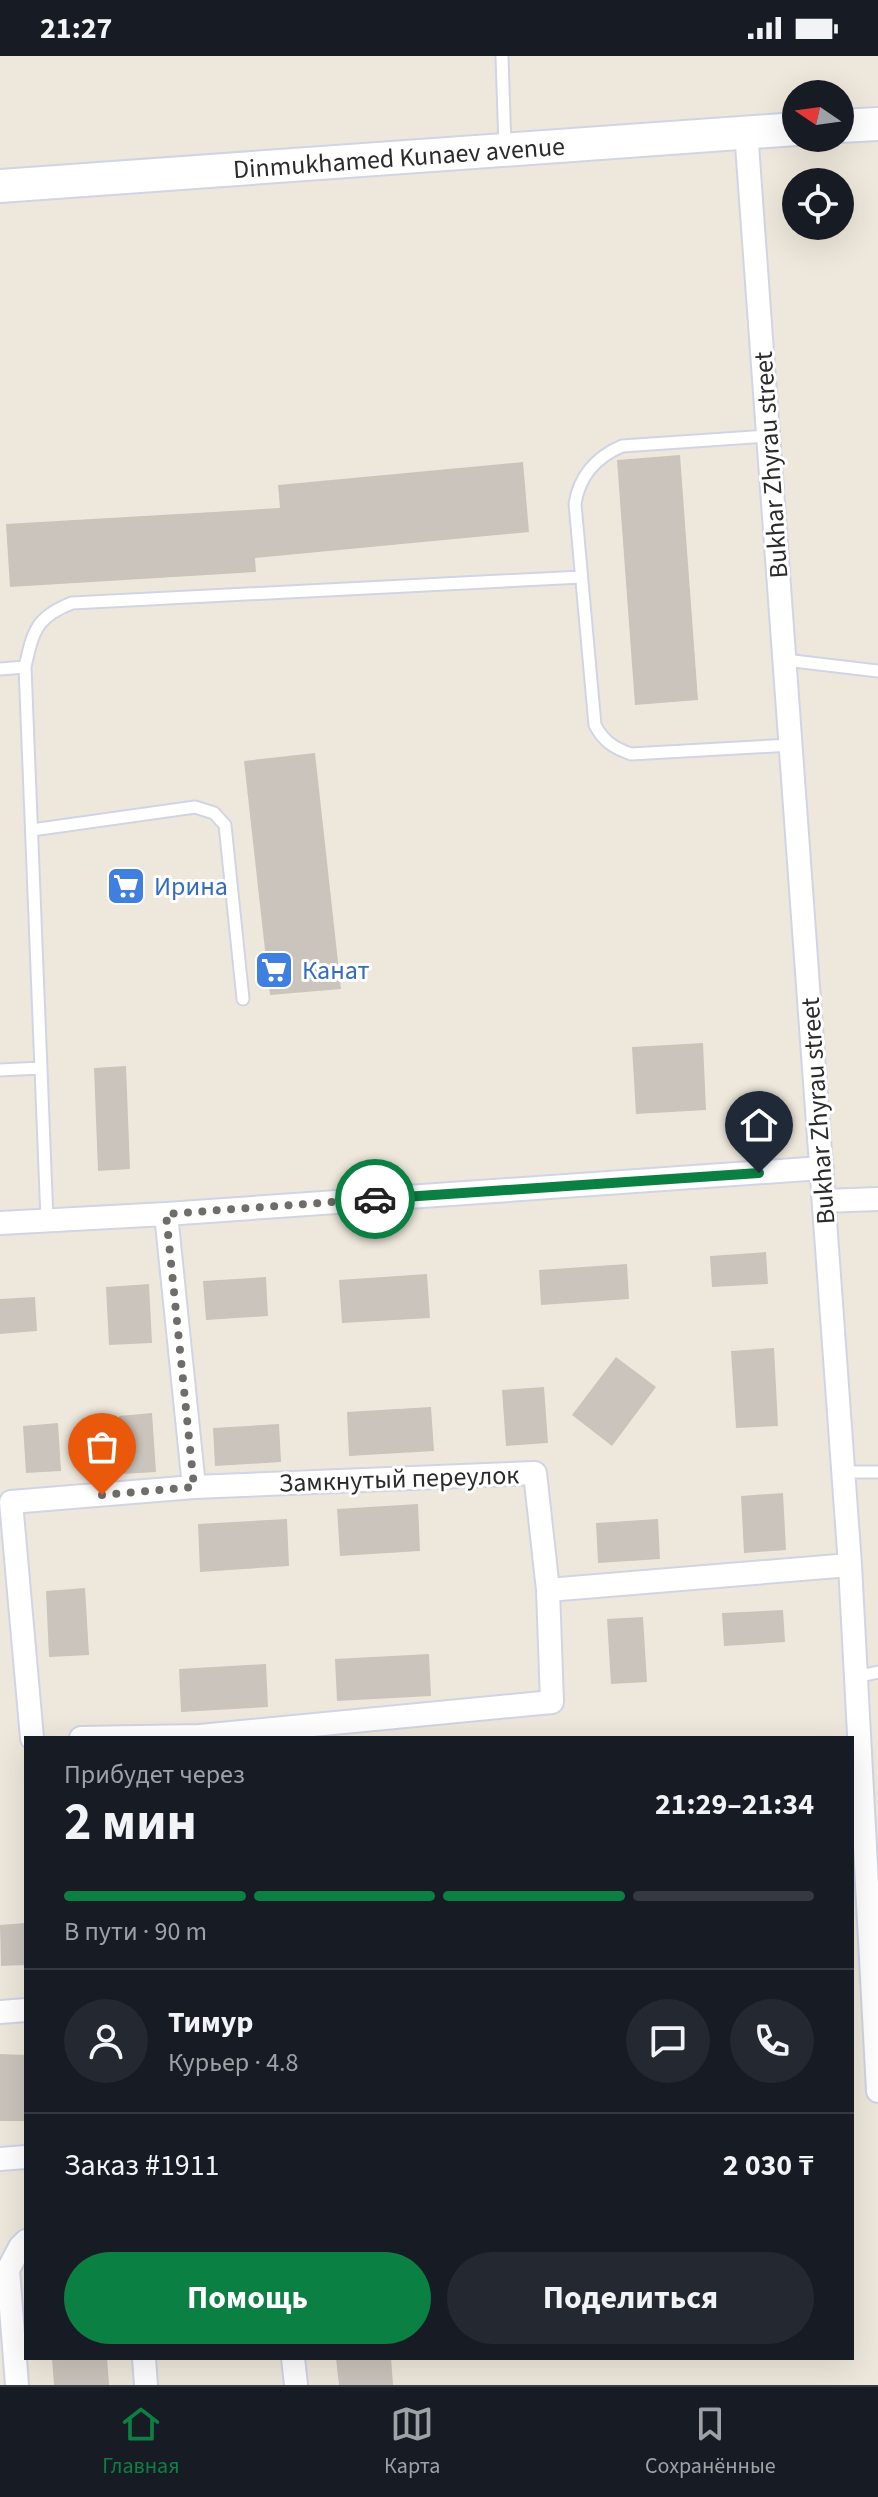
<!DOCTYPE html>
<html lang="ru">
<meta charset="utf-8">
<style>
:root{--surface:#171b24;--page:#242831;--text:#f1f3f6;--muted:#9ea1a6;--line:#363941;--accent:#0b8043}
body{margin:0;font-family:"Source Sans 3",sans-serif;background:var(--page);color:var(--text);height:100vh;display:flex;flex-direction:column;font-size:30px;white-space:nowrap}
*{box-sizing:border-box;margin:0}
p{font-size:26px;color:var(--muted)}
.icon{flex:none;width:44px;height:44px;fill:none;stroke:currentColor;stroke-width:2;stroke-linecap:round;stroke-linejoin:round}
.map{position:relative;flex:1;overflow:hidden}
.panel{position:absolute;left:24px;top:1680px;width:830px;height:624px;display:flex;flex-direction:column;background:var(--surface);border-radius:0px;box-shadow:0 8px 32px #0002}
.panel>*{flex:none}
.needle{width:52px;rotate:283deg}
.fabs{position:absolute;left:782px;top:24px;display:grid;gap:16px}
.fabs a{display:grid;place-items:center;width:72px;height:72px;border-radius:50%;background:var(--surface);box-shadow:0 8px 32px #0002;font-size:40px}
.pin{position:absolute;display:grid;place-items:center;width:68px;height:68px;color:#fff;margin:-82px -34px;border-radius:50% 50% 50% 0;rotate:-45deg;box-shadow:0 0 8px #0007}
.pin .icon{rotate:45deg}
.courier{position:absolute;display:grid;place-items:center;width:80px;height:80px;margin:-40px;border:6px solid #0b8043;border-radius:50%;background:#fff;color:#222;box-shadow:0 2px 10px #0007}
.head em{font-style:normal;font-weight:700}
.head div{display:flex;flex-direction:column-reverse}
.head{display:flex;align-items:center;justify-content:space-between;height:136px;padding:0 40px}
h1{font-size:52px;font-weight:700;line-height:60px}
.bar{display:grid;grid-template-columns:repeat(4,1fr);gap:12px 8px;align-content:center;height:96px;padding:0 40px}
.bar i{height:10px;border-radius:6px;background:var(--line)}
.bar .on{background:var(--accent)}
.bar p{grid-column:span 4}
.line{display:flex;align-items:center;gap:20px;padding:0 40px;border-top:2px solid var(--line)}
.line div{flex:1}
.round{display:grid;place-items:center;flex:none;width:84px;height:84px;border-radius:42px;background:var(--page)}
.button{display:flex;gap:16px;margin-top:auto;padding:16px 40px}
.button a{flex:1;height:92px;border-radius:48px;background:var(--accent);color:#fff;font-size:32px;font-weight:700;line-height:92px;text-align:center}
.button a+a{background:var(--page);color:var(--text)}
.status{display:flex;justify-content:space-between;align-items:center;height:56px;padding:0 40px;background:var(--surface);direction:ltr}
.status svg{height:22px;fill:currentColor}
.menu{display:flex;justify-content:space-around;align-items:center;height:112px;border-top:2px solid var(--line);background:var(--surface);font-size:22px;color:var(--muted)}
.menu a{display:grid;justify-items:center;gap:4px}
.menu .on{color:var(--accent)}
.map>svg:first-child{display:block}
</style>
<div class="status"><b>21:27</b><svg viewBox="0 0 49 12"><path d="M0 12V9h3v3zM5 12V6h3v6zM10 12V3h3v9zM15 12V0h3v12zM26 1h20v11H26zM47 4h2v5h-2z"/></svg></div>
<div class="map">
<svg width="878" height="2329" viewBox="0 0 878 2329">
<rect width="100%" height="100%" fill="#eee8dc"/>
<path fill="#cac4bc" d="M680,399L698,644L635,649L617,404Z
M523,406L529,476L255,502L256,516L10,531L6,468L280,452L278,429Z
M315,697L341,933L270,939L244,705Z
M703,987L706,1054L636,1058L632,991Z
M126,1010L130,1113L98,1115L94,1012Z
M766,1196L768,1228L712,1231L710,1200Z
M627,1208L629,1243L541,1249L539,1214Z
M427,1218L430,1262L342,1267L339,1224Z
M266,1221L268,1260L206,1264L203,1225Z
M149,1228L152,1287L109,1289L106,1231Z
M35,1241L37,1275L0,1278V1243Z
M774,1292L778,1370L736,1372L731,1295Z
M616,1301L656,1331L612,1390L572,1359Z
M544,1331L548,1387L506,1390L502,1334Z
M431,1351L434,1395L349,1400L347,1356Z
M152,1357L156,1416L122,1418L119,1360Z
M58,1367L61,1415L26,1417L23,1370Z
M279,1368L281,1406L215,1410L213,1372Z
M783,1437L786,1494L744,1497L741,1440Z
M418,1448L420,1495L340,1500L337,1453Z
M287,1463L289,1510L200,1516L198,1468Z
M658,1463L660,1503L598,1507L596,1467Z
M85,1532L89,1599L49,1601L46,1535Z
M783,1554L785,1586L724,1590L722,1557Z
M643,1561L647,1626L611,1628L607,1563Z
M429,1598L431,1640L337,1645L335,1603Z
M266,1608L268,1651L181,1656L179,1613Z
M26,1867V1909L1,1910L0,1869Z
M0,1998L26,1999V2065H0Z
M52,2302H107L109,2329H54Z
M336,2302H391L393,2329H339Z"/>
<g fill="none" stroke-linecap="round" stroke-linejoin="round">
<defs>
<path id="lane" d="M502,0L505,91
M769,380L622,390C596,401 579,421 575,448L595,669C603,685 614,692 631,698L791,689
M785,604L878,615
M0,613L25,611
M32,774L195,751L214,757L225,769L243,943
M0,1014L41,1012
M47,1164L25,611C33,575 36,561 72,547L581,521
M844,1416H878
M856,1621L878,1616"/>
<path id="street" d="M746,75L850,1509L878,2035
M824,1145L878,1143
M0,1167L166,1158L822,1112
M194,1431L535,1417L548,1534L850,1509
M200,1680L552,1646L548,1534
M32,1682L11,1446L194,1431L166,1158
M81,1682L200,1680V1682
M0,1956L26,1954
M0,2103L26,2101
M144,2302L146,2329
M293,2302L296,2329
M17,2329L8,2214L20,2191L26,2185"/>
<g id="secondary">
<path d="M840,70L878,68"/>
<path id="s1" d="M0,130L796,73"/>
</g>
</defs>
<use href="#lane" stroke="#d1d4e5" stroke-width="15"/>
<use href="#street" stroke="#d1d4e5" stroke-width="26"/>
<use href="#secondary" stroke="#d1d4e5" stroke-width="36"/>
<use href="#lane" stroke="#fff" stroke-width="11"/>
<use href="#street" stroke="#fff" stroke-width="22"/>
<use href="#secondary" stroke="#fff" stroke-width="32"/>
</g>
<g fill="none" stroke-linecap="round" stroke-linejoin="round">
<path stroke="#6f6d69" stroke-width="8" stroke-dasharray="0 14.4" d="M102,1439L194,1431L166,1158L375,1143"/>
<path stroke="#0b8043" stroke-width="10" d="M375,1143L759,1117"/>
</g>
<defs>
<symbol id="supermarket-square" viewBox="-11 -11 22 22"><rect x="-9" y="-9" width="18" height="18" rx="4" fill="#3f7fe0" stroke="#fff"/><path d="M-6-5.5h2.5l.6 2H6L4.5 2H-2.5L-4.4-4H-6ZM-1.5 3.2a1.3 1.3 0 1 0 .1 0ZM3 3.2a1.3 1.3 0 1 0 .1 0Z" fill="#fff"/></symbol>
</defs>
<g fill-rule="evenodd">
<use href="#supermarket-square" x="104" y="808" width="44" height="44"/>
<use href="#supermarket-square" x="252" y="892" width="44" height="44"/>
</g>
<g text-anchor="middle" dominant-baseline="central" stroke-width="6" stroke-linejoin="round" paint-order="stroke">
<g font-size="26" fill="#2b2b2b" stroke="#fff">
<text stroke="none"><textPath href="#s1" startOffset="400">Dinmukhamed Kunaev avenue</textPath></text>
<text transform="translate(771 409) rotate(-94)">Bukhar Zhyrau street</text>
<text transform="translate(818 1055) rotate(-94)">Bukhar Zhyrau street</text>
<text transform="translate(399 1423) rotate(-2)">Замкнутый переулок</text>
</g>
<g font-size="26" fill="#366cbe" stroke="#fff" text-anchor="start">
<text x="154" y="830">Ирина</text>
<text x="302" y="914">Канат</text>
</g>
</g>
</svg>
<div class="fabs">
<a><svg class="needle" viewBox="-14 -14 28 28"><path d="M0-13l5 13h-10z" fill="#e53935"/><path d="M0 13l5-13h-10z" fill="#9ea1a6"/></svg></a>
<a><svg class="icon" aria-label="locate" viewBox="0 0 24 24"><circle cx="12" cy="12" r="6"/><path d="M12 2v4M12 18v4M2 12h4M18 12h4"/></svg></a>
</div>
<div class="pin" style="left:102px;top:1439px;background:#ea580c"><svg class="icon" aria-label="bag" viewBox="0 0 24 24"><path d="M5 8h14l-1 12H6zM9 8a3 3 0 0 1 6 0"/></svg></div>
<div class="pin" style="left:759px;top:1117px;background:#1f2937"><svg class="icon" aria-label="home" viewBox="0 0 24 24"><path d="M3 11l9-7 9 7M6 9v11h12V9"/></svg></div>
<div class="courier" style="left:375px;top:1143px"><svg class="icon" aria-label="car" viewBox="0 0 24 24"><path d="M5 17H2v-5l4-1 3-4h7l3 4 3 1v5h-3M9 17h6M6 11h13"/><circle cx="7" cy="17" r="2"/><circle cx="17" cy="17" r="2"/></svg></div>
<section class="panel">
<div class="head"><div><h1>2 мин</h1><p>Прибудет через</p></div><em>21:29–21:34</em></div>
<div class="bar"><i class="on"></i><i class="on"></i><i class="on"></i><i></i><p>В пути · 90 m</p></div>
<div class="line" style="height:144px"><a class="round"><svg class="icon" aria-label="person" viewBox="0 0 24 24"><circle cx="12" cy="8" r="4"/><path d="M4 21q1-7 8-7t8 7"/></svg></a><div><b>Тимур</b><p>Курьер · 4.8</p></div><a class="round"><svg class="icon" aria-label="chat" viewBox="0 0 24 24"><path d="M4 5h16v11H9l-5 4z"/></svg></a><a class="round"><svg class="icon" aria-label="phone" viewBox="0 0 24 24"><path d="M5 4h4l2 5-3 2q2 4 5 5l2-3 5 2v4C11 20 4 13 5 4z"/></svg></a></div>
<div class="line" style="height:104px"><div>Заказ #1911</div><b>2 030 ₸</b></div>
<div class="button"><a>Помощь</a><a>Поделиться</a></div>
</section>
</div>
<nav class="menu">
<a class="on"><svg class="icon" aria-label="home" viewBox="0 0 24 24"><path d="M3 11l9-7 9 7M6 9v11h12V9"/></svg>Главная</a>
<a><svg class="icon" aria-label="map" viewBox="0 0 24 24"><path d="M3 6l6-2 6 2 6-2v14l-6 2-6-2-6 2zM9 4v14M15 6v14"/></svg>Карта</a>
<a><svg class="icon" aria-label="saved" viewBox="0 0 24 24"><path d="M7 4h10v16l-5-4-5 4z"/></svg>Сохранённые</a>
</nav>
